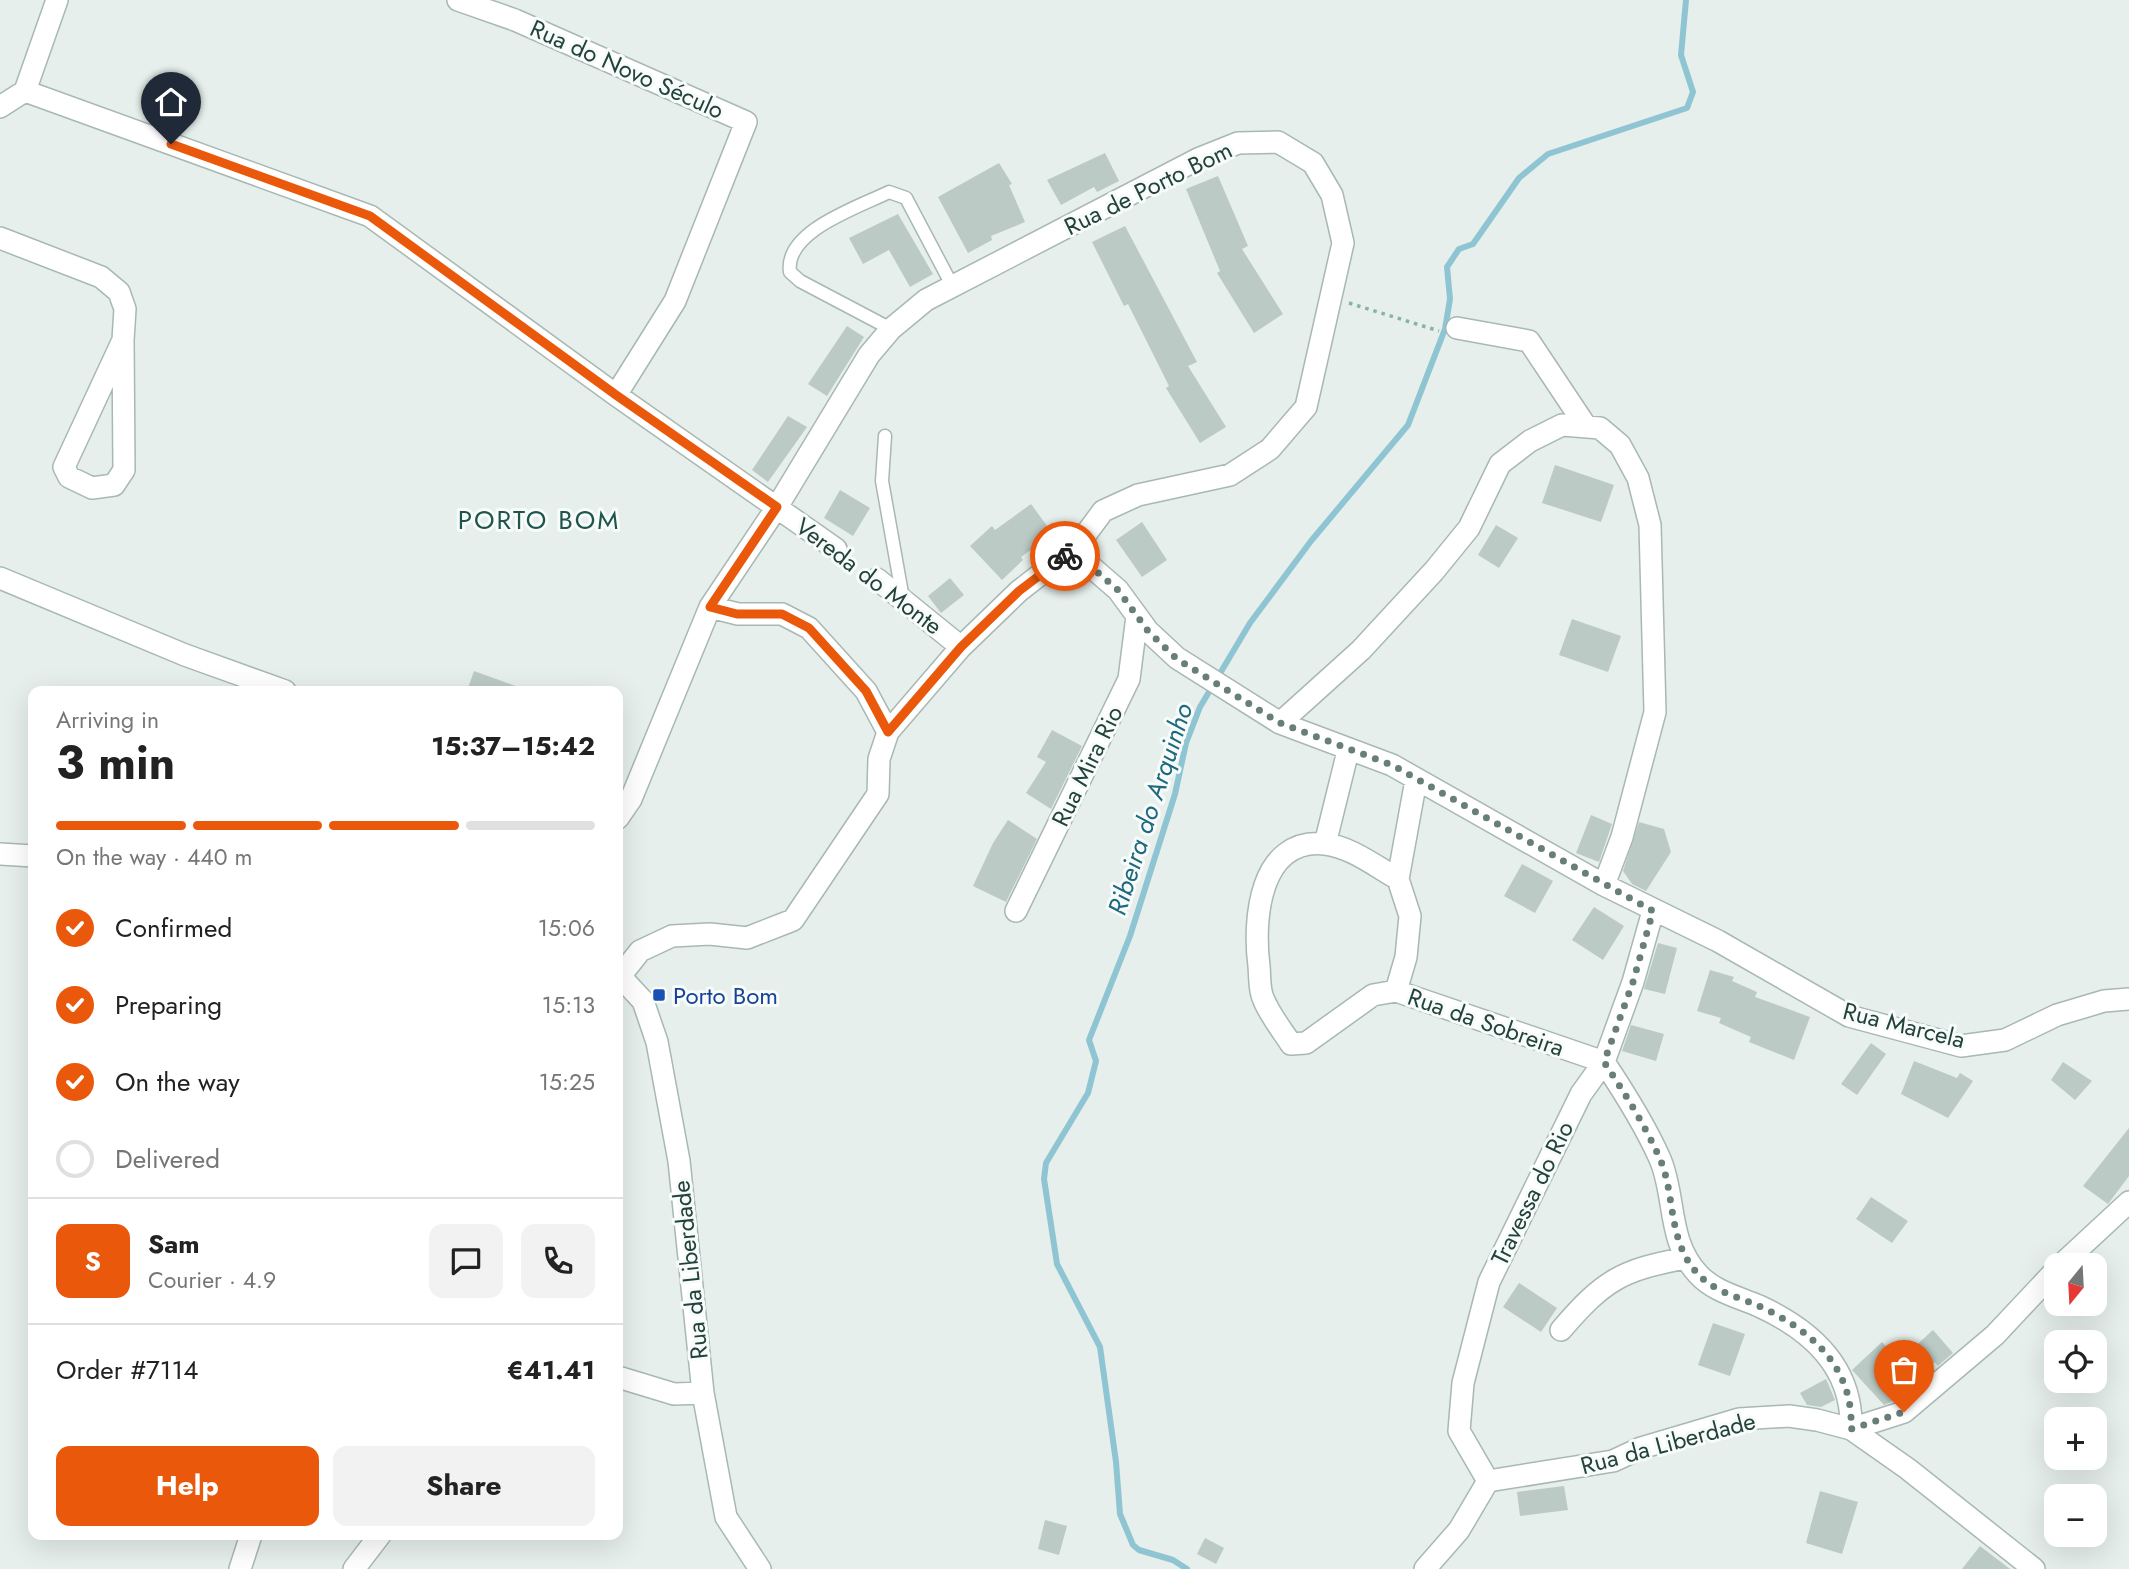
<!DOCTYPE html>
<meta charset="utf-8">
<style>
:root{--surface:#fff;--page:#f2f2f2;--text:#222;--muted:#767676;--line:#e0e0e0;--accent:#ea580c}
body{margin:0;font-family:Jost,sans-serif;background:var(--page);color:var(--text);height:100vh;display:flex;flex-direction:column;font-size:26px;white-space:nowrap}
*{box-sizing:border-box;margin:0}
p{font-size:23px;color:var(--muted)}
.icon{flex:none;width:38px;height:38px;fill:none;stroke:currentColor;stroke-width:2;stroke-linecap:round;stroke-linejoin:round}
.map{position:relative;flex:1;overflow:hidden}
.drawer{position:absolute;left:28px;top:686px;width:595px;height:854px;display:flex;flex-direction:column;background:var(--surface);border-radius:14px;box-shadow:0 7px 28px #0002}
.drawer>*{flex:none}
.needle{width:46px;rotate:198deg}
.fabs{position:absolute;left:2044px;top:1253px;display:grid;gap:14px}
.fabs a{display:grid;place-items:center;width:63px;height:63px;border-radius:14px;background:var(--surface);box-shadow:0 7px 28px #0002;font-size:35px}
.pin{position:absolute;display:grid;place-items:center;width:60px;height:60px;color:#fff;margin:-72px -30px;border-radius:50% 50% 50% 0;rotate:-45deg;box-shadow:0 0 7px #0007}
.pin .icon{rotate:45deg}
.courier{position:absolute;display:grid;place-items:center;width:70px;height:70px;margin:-35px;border:5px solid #ea580c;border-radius:50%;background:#fff;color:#222;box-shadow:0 2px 9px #0007}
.headline em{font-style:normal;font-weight:700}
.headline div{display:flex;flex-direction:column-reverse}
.headline{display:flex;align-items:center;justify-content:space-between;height:119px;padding:0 28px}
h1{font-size:46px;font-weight:700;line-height:52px}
.bar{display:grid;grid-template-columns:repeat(4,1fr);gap:10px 7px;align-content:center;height:84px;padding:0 28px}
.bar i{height:9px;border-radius:5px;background:var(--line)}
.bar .current{background:var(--accent)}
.bar p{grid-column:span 4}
.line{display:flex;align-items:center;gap:18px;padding:0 28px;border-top:2px solid var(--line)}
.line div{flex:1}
.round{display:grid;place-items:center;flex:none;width:74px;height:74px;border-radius:14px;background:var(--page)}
ol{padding:0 28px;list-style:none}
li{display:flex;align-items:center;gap:21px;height:77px}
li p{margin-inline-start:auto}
li .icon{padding:7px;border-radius:50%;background:var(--accent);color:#fff;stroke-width:4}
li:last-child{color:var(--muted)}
li i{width:38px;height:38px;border:4px solid var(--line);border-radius:50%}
.primary-button{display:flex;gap:14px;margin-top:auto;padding:14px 28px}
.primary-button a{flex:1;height:80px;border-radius:14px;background:var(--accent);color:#fff;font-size:28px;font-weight:700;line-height:80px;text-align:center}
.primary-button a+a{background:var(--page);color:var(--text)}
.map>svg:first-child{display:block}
</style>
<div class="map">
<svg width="2129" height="1569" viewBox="0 0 2129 1569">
<rect width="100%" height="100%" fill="#e6efeb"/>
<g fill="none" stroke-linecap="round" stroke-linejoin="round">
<path stroke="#8fc5d3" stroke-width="6" d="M1187,1569L1173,1560L1139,1550L1133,1545L1120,1514L1116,1462L1100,1347L1057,1264L1044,1179L1046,1163L1088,1093L1096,1061L1089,1040L1130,936L1175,794L1186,743L1200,707L1250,623L1311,541L1408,425L1445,329L1450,299L1447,267L1459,249L1473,244L1519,178L1548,154L1687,108L1693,92L1681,55L1686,0"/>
</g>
<path fill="#bbcac5" d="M1105,153L1119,181L1097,192L1094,187L1061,205L1047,180Z
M999,163L1012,184L1009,185L1025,222L991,236L992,240L968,253L938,197Z
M1218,176L1248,246L1242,249L1283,314L1254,333L1217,273L1220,271L1186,189Z
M898,214L933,274L910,287L889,250L863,264L849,238Z
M1125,226L1197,362L1188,366L1226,427L1200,443L1166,388L1169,386L1128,304L1124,306L1092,242Z
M847,326L864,337L827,396L808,384Z
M788,416L807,427L768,482L752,470Z
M1555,465L1614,485L1601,522L1542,503Z
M840,490L870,508L853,536L824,518Z
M1031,504L1053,534L1021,557L1023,560L1002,580L970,546L992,526L995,530Z
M1142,522L1167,560L1142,577L1116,540Z
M1496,525L1518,538L1499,568L1478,555Z
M950,578L964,595L941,613L928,596Z
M1572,619L1621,636L1608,672L1559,655Z
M474,671L524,689V691H467Z
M1052,730L1082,746L1051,809L1026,793L1046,762L1037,757Z
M1591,815L1612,824L1599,862L1576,853Z
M1008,820L1037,839L1006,902L973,886L993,843Z
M1639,822L1664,829L1671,852L1646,891L1632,884L1623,871Z
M1522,864L1553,881L1535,913L1504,896Z
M1594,907L1624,926L1603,960L1572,940Z
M1658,943L1677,948L1665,994L1644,989Z
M1710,970L1734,977L1732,981L1757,992L1755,997L1810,1017L1794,1060L1749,1042L1751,1037L1719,1023L1721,1018L1697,1011Z
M1631,1025L1664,1034L1656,1061L1622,1051Z
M1871,1043L1886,1054L1857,1095L1841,1084Z
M1914,1061L1957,1078L1960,1073L1973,1081L1948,1118L1901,1094Z
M2063,1062L2092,1081L2075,1100L2051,1080Z
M2129,1128V1176L2108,1204L2083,1186Z
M1871,1197L1908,1221L1892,1243L1856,1219Z
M1519,1283L1557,1308L1541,1332L1503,1307Z
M1713,1323L1745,1334L1730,1376L1698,1365Z
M1933,1330L1953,1353L1938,1366L1935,1362L1891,1402L1884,1405L1852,1370L1882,1342L1899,1361Z
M1826,1379L1835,1400L1821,1407L1807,1405L1800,1393Z
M1564,1486L1568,1510L1520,1516L1517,1492Z
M1820,1491L1858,1502L1842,1554L1806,1543Z
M1045,1520L1067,1526L1059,1555L1038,1549Z
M1205,1538L1224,1548L1216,1564L1197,1554Z
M1980,1546L2010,1569H1962Z"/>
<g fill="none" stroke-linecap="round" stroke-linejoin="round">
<defs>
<path id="service" d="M891,329L800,281L790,272C784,231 859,207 889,192L906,198L953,287
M885,436L882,481L903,599"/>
<path id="minor" d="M458,0L515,20L746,122L675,301L616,395
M25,91L370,216L616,395L836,549
M0,107L25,91L57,0
M0,238L101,277L119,292L125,309L123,340L64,467L69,477L92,488L114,485L124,470L123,340
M1457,328L1529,341L1585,425
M1077,546L1088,564L1118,590L1148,631L1177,658L1280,723L1392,765L1604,885L1718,941L1849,1016L1961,1046L2005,1040L2057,1015L2104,1001L2129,999
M0,578L185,655L285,691
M877,579L961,647
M710,607L738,614H782L809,628L866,691L888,732
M1280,723L1361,650L1434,571L1469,528L1500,464L1530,441L1562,425L1600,428L1620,445L1638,478L1650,525L1655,712L1622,837L1604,885
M618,818L631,799L710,607L777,507L869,355L891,329L926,300L1198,159L1238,143L1278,142L1313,163L1332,195L1343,243L1306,407L1270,449L1230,475L1138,495L1103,511L1077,546L1019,591L961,647L888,732L879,759L878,794L793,920L747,938L710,934L672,936L640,951L621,975
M1325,844L1348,751
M0,854L33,856
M1398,879L1416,780
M1016,911L1129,679L1137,616
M618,974L643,1001L657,1042L679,1161L703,1393L726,1517L760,1569
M1396,991L1406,957L1410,916L1398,879C1375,866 1351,847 1325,844C1259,837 1253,920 1259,966C1260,976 1259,989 1263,998C1269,1014 1282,1030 1291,1044L1306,1043L1373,995L1396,991L1604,1062
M1604,1062C1624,1092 1645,1125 1660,1159C1676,1196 1667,1241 1698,1274C1713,1291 1738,1297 1759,1306C1811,1330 1853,1367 1851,1429L1904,1412L1995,1335L2056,1270
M2061,1265L2129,1202
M1561,1330C1604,1280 1621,1270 1686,1258
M618,1377L674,1394L703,1393
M1488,1481L1459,1431L1463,1383L1489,1282L1581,1094L1604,1062L1633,982L1653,911
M240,1569L251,1535
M354,1569L380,1535"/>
<path id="tertiary" d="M1425,1569L1459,1530L1488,1481L1613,1461L1641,1448L1739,1419L1789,1416L1817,1420L1851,1429L1908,1469L2034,1569"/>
</defs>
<use href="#service" stroke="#a8b8b3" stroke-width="15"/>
<use href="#minor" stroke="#a8b8b3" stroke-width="24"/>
<use href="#tertiary" stroke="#a8b8b3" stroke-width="24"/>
<path stroke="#86b3a7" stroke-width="3.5" stroke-dasharray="3.5 5" stroke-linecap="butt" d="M1349,303L1439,331"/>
<use href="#service" stroke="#fff" stroke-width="12"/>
<use href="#minor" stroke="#fff" stroke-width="21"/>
<use href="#tertiary" stroke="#fff" stroke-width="21"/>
</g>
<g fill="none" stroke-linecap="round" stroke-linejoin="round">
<path stroke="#687f79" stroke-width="7" stroke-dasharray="0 12.6" d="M1065,556L1077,546L1088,564L1118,590L1148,631L1177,659L1280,723L1392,765L1653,911L1633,982L1604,1062C1624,1092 1645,1125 1660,1159C1676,1196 1667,1241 1698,1274C1713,1291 1738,1297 1759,1306C1811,1330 1854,1367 1851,1429L1904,1412"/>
<path stroke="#ea580c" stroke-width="9" d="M171,144L370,216L616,395L777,507L710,607L737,614H782L809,628L866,691L888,732L961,647L1019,591L1065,556"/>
</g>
<rect fill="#1a4fb4" stroke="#f7fbf9" stroke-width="2.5" x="652" y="988" width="14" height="14" rx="3.5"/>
<g text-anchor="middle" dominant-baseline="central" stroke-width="6" stroke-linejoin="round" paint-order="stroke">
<g font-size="24" fill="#24423c" stroke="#f7fbf9">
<text transform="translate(627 69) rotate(24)">Rua do Novo Século</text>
<text transform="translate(1148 188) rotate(-26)">Rua de Porto Bom</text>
<text transform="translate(869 576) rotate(37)">Vereda do Monte</text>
<text transform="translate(1087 766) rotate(-64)">Rua Mira Rio</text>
<text transform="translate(1486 1022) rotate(19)">Rua da Sobreira</text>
<text transform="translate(1904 1025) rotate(14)">Rua Marcela</text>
<text transform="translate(1532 1193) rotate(-64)">Travessa do Rio</text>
<text transform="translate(690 1270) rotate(-96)">Rua da Liberdade</text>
<text transform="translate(1668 1443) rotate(-15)">Rua da Liberdade</text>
</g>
<g font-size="24" fill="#164399" stroke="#f7fbf9" text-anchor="start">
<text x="673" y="995">Porto Bom</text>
</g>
<g font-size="26" letter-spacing="2" fill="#1f554b" stroke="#f7fbf9">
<text x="539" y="520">PORTO BOM</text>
</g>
<g font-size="26" font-style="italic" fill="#1d697f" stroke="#f7fbf9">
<text transform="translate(1150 809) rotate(-72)">Ribeira do Arquinho</text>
</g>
</g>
</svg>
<div class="fabs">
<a><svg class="needle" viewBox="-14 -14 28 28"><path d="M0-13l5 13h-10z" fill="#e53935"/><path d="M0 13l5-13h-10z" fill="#767676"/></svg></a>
<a><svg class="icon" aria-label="locate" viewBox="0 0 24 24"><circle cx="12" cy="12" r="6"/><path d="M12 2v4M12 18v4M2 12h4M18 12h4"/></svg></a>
<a>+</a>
<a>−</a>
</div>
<div class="pin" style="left:1904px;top:1412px;background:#ea580c"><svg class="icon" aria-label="bag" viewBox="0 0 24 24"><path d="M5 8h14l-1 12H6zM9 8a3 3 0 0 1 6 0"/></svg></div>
<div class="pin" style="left:171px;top:144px;background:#1f2937"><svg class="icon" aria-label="home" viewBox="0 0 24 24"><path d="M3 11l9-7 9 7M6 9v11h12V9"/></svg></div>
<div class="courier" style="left:1065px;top:556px"><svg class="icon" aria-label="bike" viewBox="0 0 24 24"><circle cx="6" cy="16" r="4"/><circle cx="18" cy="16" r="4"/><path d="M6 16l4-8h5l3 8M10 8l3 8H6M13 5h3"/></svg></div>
<section class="drawer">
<div class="headline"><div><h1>3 min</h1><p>Arriving in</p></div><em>15:37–15:42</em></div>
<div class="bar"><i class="current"></i><i class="current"></i><i class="current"></i><i></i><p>On the way · 440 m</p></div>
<ol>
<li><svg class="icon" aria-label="check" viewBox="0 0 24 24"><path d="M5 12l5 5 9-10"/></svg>Confirmed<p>15:06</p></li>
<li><svg class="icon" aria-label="check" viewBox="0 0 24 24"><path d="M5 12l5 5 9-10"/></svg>Preparing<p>15:13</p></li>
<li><svg class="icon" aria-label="check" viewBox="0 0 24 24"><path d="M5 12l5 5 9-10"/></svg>On the way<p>15:25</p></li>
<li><i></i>Delivered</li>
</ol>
<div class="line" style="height:126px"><b class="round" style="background:var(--accent);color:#fff">S</b><div><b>Sam</b><p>Courier · 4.9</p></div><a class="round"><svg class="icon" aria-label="chat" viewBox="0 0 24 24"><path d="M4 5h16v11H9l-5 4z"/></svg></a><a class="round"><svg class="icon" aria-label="phone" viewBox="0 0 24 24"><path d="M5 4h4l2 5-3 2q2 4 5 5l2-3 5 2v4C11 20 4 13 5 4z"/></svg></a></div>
<div class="line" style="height:91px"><div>Order #7114</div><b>€41.41</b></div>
<div class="primary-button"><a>Help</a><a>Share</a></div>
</section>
</div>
